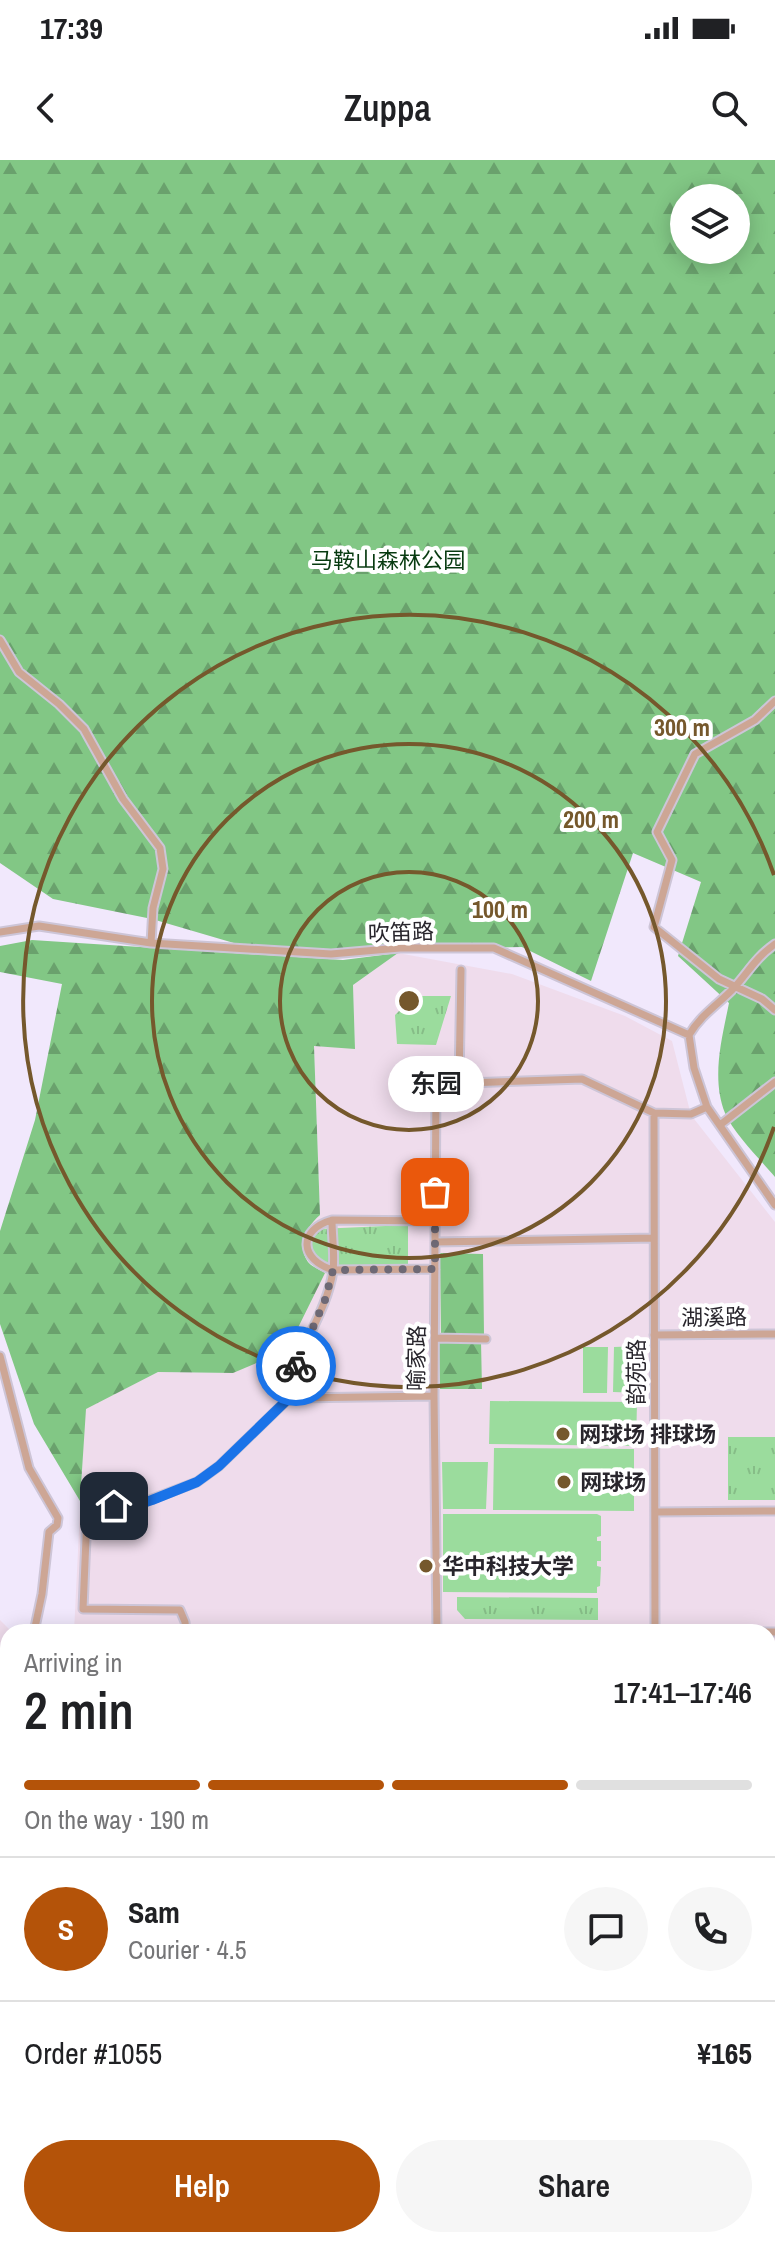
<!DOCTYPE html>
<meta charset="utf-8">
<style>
:root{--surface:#fff;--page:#f6f6f6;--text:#202124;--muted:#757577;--line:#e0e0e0;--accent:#b45309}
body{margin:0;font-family:"Archivo Narrow","Noto Sans SC",sans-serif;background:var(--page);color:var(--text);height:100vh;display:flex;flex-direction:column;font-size:30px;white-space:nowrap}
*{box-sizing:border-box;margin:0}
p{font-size:26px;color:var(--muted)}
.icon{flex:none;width:44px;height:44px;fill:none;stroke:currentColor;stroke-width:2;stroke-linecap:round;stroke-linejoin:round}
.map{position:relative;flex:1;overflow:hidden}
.side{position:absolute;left:0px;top:1464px;width:776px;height:624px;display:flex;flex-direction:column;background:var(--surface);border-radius:24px 24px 0 0;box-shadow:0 4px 20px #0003}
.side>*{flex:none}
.buttons{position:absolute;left:670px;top:24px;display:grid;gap:16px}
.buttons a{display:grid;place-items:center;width:80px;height:80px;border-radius:50%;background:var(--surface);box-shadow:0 4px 20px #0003;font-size:40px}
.pin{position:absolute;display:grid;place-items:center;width:68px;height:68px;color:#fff;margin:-34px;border-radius:16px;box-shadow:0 4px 12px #0006}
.courier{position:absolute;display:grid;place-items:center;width:80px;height:80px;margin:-40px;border:6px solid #1a73e8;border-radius:50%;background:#fff;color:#222;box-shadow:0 2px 10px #0007}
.bubble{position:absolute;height:56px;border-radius:28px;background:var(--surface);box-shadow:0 4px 20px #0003;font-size:26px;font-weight:600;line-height:56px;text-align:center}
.summary em{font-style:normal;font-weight:600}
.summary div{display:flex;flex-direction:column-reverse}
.summary{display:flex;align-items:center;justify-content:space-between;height:136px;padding:0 24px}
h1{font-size:52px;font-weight:600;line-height:60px}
.bar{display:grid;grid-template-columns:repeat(4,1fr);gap:12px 8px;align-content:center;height:96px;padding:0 24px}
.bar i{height:10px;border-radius:6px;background:var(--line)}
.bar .on{background:var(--accent)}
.bar p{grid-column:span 4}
.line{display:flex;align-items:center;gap:20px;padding:0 24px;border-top:2px solid var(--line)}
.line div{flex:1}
.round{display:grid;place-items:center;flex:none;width:84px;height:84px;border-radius:42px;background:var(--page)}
.cta{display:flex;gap:16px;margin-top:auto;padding:16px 24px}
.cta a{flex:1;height:92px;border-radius:48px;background:var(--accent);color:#fff;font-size:32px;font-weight:600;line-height:92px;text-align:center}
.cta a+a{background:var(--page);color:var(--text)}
.status{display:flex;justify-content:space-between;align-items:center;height:56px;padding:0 40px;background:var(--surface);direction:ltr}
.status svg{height:22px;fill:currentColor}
header{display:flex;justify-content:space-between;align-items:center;height:104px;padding:0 24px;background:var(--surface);font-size:36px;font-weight:600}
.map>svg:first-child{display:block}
</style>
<div class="status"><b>17:39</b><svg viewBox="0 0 49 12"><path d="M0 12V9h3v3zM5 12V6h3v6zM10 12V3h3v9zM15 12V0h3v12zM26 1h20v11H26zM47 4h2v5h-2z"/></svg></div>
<header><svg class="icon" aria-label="back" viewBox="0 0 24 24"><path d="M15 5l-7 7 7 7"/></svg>Zuppa<svg class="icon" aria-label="search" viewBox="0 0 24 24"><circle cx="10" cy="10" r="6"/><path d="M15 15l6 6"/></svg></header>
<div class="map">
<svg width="775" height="2088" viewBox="0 0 775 2088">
<defs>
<pattern id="grass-tufts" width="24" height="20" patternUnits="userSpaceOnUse" patternTransform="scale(2)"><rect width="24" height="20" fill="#9bdc9d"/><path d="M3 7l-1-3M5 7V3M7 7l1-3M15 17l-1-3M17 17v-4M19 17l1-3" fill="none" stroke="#86bd87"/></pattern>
<pattern id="forest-firs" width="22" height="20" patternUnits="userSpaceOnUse" patternTransform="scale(2)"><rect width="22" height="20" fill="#82c785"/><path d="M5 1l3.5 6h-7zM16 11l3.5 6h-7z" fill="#6aa16d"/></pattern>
<pattern id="water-rules" width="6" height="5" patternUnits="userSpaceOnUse" patternTransform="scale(2)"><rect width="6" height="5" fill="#a0d6f4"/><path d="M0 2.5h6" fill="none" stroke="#8ab8d1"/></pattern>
</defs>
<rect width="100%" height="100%" fill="#f1e8fc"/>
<path fill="#efdcec" d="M398,793L512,814L625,856L672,881L691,955L775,1062V2088H0V1460L12,1472H8V2080H768V1472H74L85,1249L158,1212L233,1213L324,1113L308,1102L302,1084L309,1065L320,1055L314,886L355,888L353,825Z"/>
<path fill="url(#grass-tufts)" d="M408,836H451L436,885L397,884L395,855L408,842Z
M408,1065V1105C387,1105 330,1112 317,1097C312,1092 312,1085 311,1079L318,1069Z
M728,1277H775V1340H728Z
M457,1437L598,1438V1460L465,1459L457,1450Z"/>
<path fill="url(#forest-firs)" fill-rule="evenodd" d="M0,0H775V1017C760,999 734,974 725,953C711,918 722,878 729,843L678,796L701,722L633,693L591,821L522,787L258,790L152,759L53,739L0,703ZM684,38H736V90H684Z
M32,780L343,800L398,793L353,825L355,889L314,886L320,1055C307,1066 296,1085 308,1102C311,1106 320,1110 325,1113L287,1190L233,1213L158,1212L86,1249L80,1341L34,1264L0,1164V1071L35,960L62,824L0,812V786Z
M440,1093L483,1094L484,1174H441Z
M439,1181H481L482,1229H440Z
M0,1521H8V1712H0Z"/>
<path fill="#9bdc9d" d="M642,1186L641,1233L613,1232L614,1187Z
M583,1187H608L607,1233H583Z
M490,1241L637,1242L636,1286L489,1284Z
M494,1288L634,1289V1351L493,1350Z
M442,1302H488L486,1349H443Z
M443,1354H597L601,1356V1376L597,1377V1381H601V1401H597V1406L601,1407L600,1426L597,1427V1433L443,1432Z
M0,1759L8,1760V1845L0,1844Z"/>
<path fill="url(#water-rules)" stroke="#7ca1b8" stroke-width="2" d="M775,1915V2080L768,2069V1920Z"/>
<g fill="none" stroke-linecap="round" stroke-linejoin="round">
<defs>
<path id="minor" d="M0,480L19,512L59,544L84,569L123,639L160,688L163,709L153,748L151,783
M775,541L755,560L695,594L657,672L672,700L654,767L719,819L762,839L775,850
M0,772L39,766L151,783L331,794L400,788H494L689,875L694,908L707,947L775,1045
M689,875C700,856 717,845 732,830C748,813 755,798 775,784
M459,922L461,810
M654,953L655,1471
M720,965L775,922
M435,1082L654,1078
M435,1109L333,1110C300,1100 297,1070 332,1060L435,1061
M654,1175L775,1174
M435,1178L486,1179
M0,1196L29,1308L58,1358L57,1365L49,1372L42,1434L34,1472
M286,1241C292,1195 326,1157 333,1111C335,1095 332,1076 332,1060
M655,1352L775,1351
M186,1472L185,1462L180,1450L83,1449L87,1355L94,1346H134L197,1322L219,1306L286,1241L295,1238L434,1236
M437,1472L434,1236L436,924L582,919L654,953L691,954L707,947
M455,1472H531
M545,1472H775
M768,1558H775
M415,2080V2088
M612,2080H635
M712,2080L720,2088"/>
</defs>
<use href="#minor" stroke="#cdc5d7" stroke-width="11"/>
<use href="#minor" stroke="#cda695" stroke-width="7"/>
</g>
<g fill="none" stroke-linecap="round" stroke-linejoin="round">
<path stroke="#6e6975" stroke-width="8" stroke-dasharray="0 14.4" d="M296,1206L325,1140L333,1110L435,1109V1032"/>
<path stroke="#1a73e8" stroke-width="10" d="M114,1346H134L152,1340L197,1322L219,1306L286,1241L288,1224L296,1206"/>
</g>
<g fill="none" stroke="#75582c" stroke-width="4">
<circle cx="409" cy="841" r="129"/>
<circle cx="409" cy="841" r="257"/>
<path d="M774 967A386 386 0 1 1 774 715"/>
</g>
<g fill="#75582c" stroke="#fff" stroke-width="3">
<circle cx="563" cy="1274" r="8"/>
<circle cx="564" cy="1322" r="8"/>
<circle cx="426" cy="1406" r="8"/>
</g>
<g text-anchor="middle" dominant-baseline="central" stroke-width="8" stroke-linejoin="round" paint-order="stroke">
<g font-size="22" fill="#073a10" stroke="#fff">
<text x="388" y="400">马鞍山森林公园</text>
</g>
<g font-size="22" fill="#28252c" stroke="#fff">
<text transform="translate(401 772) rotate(-2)">吹笛路</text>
<text transform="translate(714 1157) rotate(-1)">湖溪路</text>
<text transform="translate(416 1198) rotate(-89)">喻家路</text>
<text transform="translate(636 1212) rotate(-90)">韵苑路</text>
</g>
<g font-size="22" font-weight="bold" fill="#28252c" stroke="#fff" text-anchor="start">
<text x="579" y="1274">网球场 排球场</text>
<text x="580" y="1322">网球场</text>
<text x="442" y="1406">华中科技大学</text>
</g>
</g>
<circle cx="409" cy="841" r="12" fill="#75582c" stroke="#fff" stroke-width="4"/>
<g font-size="24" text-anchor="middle" font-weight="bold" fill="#75582c" stroke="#fff" stroke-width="8" stroke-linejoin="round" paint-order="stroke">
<text x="682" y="576">300 m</text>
<text x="591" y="668">200 m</text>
<text x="500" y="758">100 m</text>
</g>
</svg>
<div class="buttons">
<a><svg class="icon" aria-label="layers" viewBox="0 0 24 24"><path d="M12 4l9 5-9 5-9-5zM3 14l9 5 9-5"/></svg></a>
</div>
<div class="pin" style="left:435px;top:1032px;background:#ea580c"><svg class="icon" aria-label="bag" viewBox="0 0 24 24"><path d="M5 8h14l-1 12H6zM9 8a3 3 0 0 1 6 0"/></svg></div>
<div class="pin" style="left:114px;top:1346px;background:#1f2937"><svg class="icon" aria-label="home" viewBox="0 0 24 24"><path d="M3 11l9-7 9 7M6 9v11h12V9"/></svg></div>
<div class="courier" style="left:296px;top:1206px"><svg class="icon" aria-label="bike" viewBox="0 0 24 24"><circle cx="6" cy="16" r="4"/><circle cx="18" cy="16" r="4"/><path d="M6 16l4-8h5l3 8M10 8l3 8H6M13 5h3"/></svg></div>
<div class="bubble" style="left:388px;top:896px;width:96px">东园</div>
<section class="side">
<div class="summary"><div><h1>2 min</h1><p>Arriving in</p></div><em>17:41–17:46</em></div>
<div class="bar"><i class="on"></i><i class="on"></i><i class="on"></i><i></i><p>On the way · 190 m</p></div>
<div class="line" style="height:144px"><b class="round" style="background:var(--accent);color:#fff">S</b><div><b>Sam</b><p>Courier · 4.5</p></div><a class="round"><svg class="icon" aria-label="chat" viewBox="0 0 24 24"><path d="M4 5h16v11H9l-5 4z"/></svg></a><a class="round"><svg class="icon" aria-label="phone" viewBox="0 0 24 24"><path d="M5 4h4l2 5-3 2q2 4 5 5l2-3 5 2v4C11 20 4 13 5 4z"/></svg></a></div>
<div class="line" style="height:104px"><div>Order #1055</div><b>¥165</b></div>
<div class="cta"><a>Help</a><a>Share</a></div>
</section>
</div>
